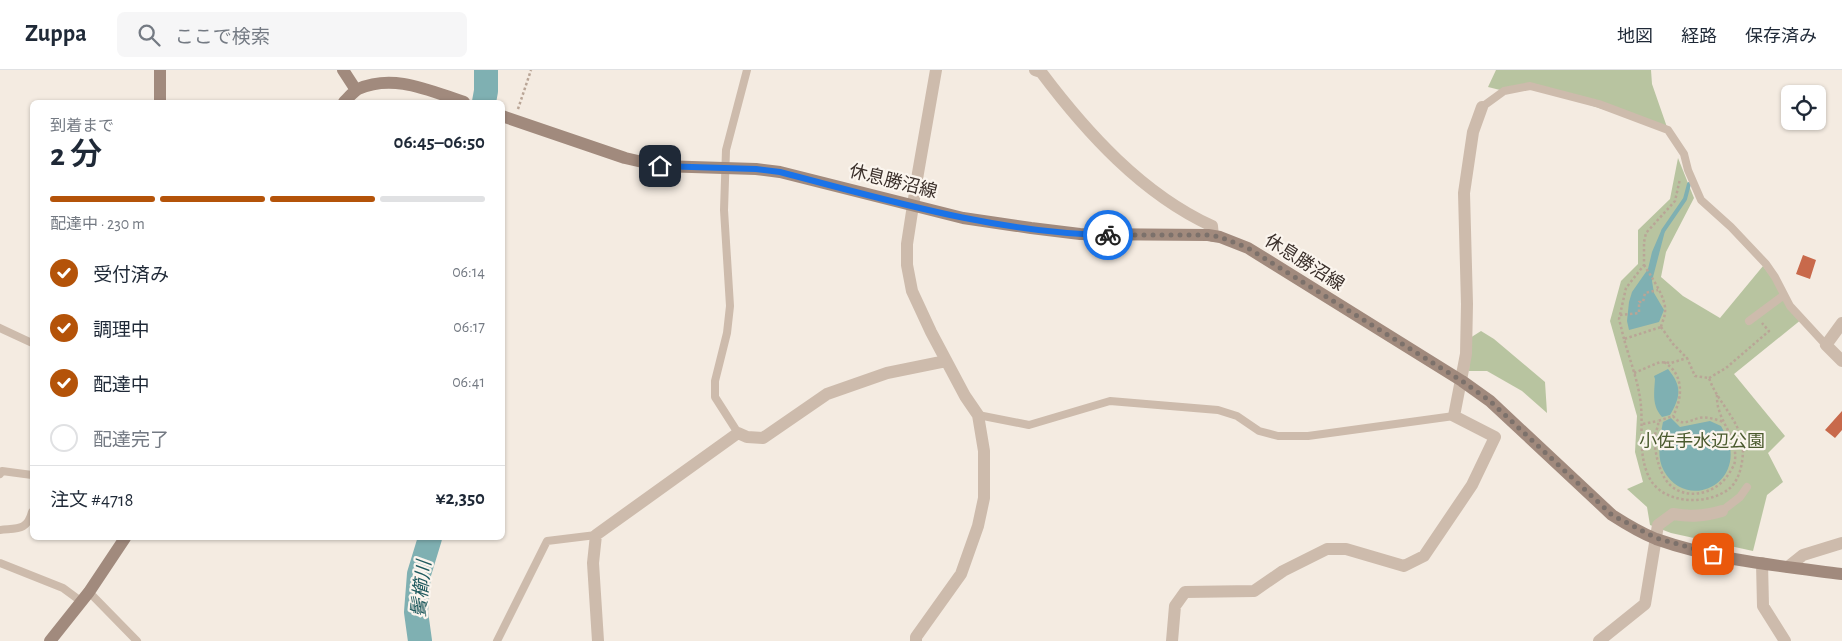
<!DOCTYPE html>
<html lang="ja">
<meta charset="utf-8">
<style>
:root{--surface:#fff;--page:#f6f6f7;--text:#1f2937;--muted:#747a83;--line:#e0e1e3;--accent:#b45309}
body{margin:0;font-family:"Alegreya Sans","Noto Sans JP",sans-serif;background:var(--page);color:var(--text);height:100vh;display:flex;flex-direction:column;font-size:19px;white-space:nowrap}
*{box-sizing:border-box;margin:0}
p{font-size:16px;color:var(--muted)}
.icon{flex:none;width:28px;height:28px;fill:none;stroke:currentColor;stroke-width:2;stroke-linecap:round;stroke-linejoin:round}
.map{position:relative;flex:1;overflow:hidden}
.drawer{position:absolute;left:30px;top:30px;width:475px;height:440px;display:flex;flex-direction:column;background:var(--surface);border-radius:8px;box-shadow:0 1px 4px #0004}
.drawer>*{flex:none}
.fabs{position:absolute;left:1781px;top:15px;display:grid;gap:10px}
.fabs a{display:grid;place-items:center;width:45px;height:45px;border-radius:8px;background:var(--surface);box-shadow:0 1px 4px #0004;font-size:25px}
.pin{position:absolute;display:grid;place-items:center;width:42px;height:42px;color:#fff;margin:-21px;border-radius:10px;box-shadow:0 2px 8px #0006}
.courier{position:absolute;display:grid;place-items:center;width:50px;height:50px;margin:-25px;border:4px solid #1a73e8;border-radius:50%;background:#fff;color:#222;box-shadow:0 1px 6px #0007}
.headline em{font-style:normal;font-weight:600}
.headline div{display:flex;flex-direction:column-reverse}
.headline{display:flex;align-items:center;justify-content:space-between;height:85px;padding:0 20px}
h1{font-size:32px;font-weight:600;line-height:38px}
.bar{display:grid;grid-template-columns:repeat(4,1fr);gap:8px 5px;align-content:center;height:60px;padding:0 20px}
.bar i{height:6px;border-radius:4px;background:var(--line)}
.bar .on{background:var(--accent)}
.bar p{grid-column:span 4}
.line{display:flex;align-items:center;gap:12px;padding:0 20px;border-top:1px solid var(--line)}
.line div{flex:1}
ol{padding:0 20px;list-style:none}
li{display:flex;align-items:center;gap:15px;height:55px}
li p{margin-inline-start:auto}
li .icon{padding:5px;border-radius:50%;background:var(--accent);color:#fff;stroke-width:4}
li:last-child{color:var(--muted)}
li i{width:28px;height:28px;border:2px solid var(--line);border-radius:50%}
header{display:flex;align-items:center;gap:30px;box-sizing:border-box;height:70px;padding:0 25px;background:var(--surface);border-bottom:1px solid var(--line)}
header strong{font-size:24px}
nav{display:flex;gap:28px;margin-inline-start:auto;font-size:18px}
.search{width:350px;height:45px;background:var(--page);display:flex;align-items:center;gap:12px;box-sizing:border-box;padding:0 18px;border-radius:8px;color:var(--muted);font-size:19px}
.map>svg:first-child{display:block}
</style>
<header>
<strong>Zuppa</strong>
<div class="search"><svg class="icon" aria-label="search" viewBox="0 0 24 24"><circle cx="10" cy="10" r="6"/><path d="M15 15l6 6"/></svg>ここで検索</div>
<nav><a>地図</a><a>経路</a><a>保存済み</a></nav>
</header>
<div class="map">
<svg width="1842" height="571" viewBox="0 0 1842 571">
<rect width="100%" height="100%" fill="#f4ebe1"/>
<path fill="#b8c4a0" d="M1496,0H1651L1652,14L1668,60L1530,16L1504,21L1488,17Z
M1678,88L1694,128L1666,182L1661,207L1683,226L1720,248L1763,196L1802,249L1734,304L1785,366L1768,383L1783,412L1767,425L1753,481L1671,463L1650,455L1647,437L1627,419L1643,412L1635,382L1637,346L1610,251L1621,211L1638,194V160L1670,129Z
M1481,261L1494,269L1545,312L1547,343L1522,321L1487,301H1469L1470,268Z"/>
<path fill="#7fb0b2" d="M1661,161H1665L1652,211L1654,223L1664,240L1659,252L1629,260L1627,251L1629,232L1632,222L1648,199L1652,182Z
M1668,299C1682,316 1681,326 1670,345L1662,347C1652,336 1654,324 1655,309L1654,306Z
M1671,348L1680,357L1710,351L1721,356C1724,362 1729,370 1730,377C1737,419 1684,438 1664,401C1656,387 1660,367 1663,352Z"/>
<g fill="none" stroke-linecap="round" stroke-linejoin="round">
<path stroke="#7fb0b2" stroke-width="4" d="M1663,161L1685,129L1689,114"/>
<path stroke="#7fb0b2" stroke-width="24" d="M484,32L486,21V0
M420,571L416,542L419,504L430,468"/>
</g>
<path fill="#c8694b" d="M1803,185L1816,190L1810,209L1796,204Z
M1842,341V360L1835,368L1825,360Z"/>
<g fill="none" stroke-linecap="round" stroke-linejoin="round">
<path stroke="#b9a596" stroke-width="2.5" stroke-dasharray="2.5 2.5" stroke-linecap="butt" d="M518,39L531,0
M1644,195C1651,206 1667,229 1665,242C1665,247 1662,252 1661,257
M1620,245L1639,243V232H1643L1645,223L1658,220
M1661,257L1673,274L1687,288L1695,306L1709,308C1718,334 1741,350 1743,379C1743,392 1740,409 1730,418C1709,436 1662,435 1649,407C1638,385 1643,359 1641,336C1639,313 1630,291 1624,269Z
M1624,269L1619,249L1626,218L1644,195V172L1646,163L1675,131L1680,109
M1664,292C1684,304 1683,327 1673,346
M1634,303L1660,292L1671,293L1687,288
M1709,308L1726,298L1769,261L1762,253
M1717,325C1717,329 1717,335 1719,340C1724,357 1737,370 1735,390C1735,394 1733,397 1731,400C1717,428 1675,434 1662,403C1657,392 1654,377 1655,365C1656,360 1659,356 1658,351L1673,346C1682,357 1688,351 1699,348C1707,346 1717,350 1724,352
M1643,354L1658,351"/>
<path stroke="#cdbbac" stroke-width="8" d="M1482,37L1504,21L1530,16L1599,34L1668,60L1684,84L1688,100L1701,130L1731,157L1766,194L1775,207L1790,236L1826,275
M1749,251L1784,225
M0,258L32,273
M978,345L1029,355L1110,331L1218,340L1237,346L1259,361L1278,366H1308L1454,346
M738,363L715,327V311L727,263L730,236L724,140L726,80L747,0
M0,404L2,401L32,405
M1722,441L1740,427L1747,417
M0,460C17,458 27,461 32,442
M0,493L63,518L82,532
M89,522L137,571
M497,571L547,471L596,465"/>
<path stroke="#cdbbac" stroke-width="12" d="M1035,0L1041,2C1086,62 1142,124 1212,156L1213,166
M1842,253L1826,275L1842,291
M1762,493L1763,536L1785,571
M1788,497L1803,485L1842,473
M598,571L593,493L596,465L738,363L747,367L763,368L827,324L887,303L946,291
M916,571V567L961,504L978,456L984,428V381L978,345L965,326L931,262L912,221L907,195V174L918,103L936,0
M1172,571L1175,536L1185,522L1254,521L1283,501L1327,479H1346L1404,496L1424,486L1472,415L1495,367L1454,346L1466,284L1467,234L1464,123L1473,62L1482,37
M1599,571L1645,534L1658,455L1673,444C1691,447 1704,446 1722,441"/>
<path stroke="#a18a7d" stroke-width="12" d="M343,0L356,20
M160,32V0
M344,32C348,28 353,22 358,19C394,3 430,21 464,32
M502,46L625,88L660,96L756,99L780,102L963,148L1031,158L1080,164L1208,165L1220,167L1248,178L1462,311L1490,331L1612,445C1626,454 1641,463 1656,469C1715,490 1780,496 1842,504
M50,571L89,522L125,468"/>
</g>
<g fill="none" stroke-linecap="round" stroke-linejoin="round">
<path stroke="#7c716b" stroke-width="5" stroke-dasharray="0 9" d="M1108,165H1208L1220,167L1248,178L1462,311L1490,331L1612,445L1656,468L1713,484"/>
<path stroke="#1a73e8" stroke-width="6" d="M660,96L756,99L780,102C887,130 996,163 1108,165"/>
</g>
<g text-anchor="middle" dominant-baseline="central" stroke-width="4.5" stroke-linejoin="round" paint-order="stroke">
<g font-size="18" fill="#3b302b" stroke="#fbf5ee">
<text transform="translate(893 112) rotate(14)">休息勝沼線</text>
<text transform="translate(1304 193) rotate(32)">休息勝沼線</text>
</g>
<g font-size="18" fill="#4a5a2e" stroke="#fbf5ee">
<text x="1702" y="372">小佐手水辺公園</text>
</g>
<g font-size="19" font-style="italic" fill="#1f5a5e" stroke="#fbf5ee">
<text transform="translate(422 519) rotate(-84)">鬢櫛川</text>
</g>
</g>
</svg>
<div class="fabs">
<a><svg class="icon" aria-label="locate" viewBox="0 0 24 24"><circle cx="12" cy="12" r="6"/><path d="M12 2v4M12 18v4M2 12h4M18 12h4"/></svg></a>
</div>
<div class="pin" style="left:1713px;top:484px;background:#ea580c"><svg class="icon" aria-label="bag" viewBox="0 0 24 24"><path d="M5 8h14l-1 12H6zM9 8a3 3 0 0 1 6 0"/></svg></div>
<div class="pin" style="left:660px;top:96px;background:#1f2937"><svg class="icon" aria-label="home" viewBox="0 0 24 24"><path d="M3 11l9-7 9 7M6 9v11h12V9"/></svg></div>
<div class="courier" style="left:1108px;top:165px"><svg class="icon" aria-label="bike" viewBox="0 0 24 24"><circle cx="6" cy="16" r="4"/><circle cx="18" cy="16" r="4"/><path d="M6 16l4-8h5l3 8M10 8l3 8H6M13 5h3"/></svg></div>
<section class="drawer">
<div class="headline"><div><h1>2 分</h1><p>到着まで</p></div><em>06:45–06:50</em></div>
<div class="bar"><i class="on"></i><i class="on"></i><i class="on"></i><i></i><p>配達中 · 230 m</p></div>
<ol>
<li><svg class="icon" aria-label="check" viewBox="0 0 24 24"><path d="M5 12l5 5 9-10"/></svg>受付済み<p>06:14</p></li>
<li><svg class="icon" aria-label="check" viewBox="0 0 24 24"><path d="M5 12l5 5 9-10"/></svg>調理中<p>06:17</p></li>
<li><svg class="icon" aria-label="check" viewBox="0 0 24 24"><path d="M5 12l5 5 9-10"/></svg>配達中<p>06:41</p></li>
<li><i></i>配達完了</li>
</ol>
<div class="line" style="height:65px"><div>注文 #4718</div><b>¥2,350</b></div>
</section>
</div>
